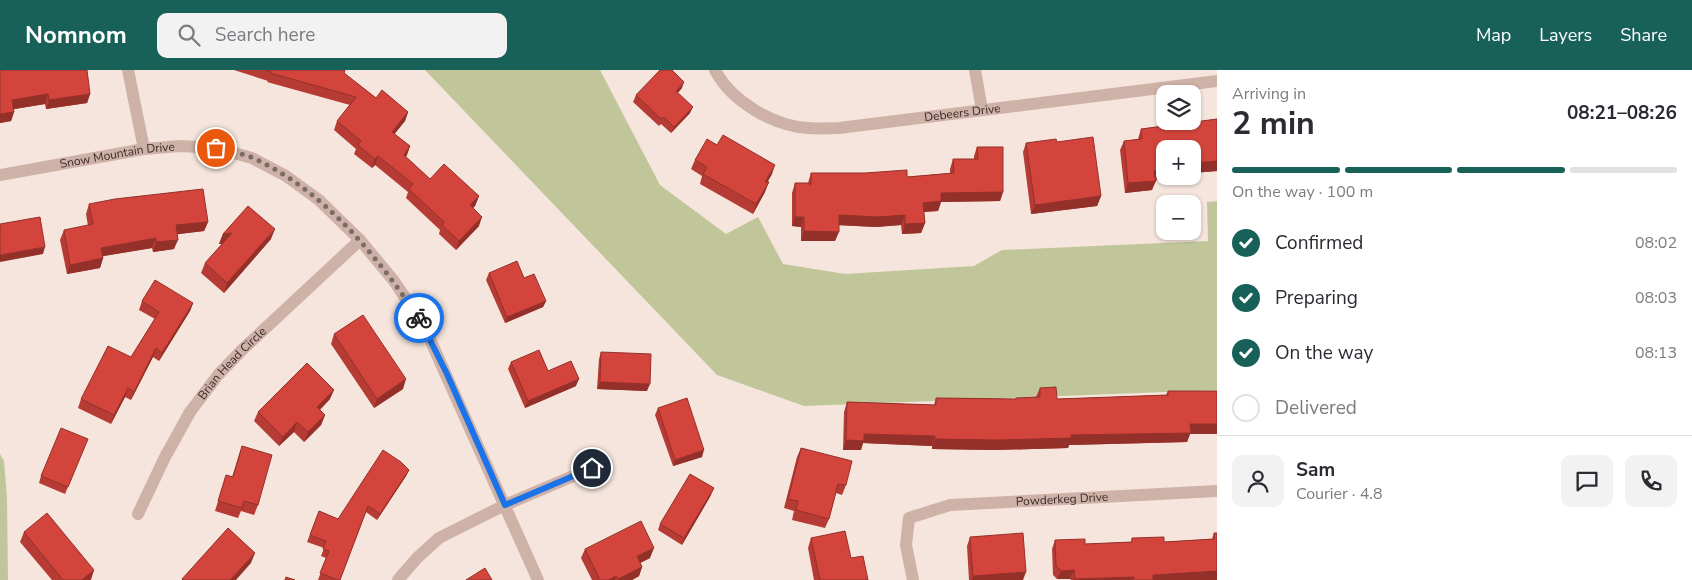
<!DOCTYPE html>
<meta charset="utf-8">
<style>
:root{--surface:#fff;--page:#f2f2f3;--text:#2b2b33;--muted:#7c7c81;--line:#e1e1e2;--accent:#186159}
body{margin:0;font-family:"Nunito Sans",sans-serif;background:var(--page);color:var(--text);height:100vh;display:flex;flex-direction:column;font-size:19px;white-space:nowrap}
*{box-sizing:border-box;margin:0}
p{font-size:16px;color:var(--muted)}
.icon{flex:none;width:28px;height:28px;fill:none;stroke:currentColor;stroke-width:2;stroke-linecap:round;stroke-linejoin:round}
.map{position:relative;flex:1;overflow:hidden}
.side{display:flex;flex-direction:column;background:var(--surface);width:475px}
.side>*{flex:none}
.tools{position:absolute;left:1156px;top:15px;display:grid;gap:10px}
.tools a{display:grid;place-items:center;width:45px;height:45px;border-radius:10px;background:var(--surface);box-shadow:0 1px 4px #0004;font-size:25px}
.pin{position:absolute;display:grid;place-items:center;width:42px;height:42px;color:#fff;margin:-21px;border:2px solid #fff;border-radius:50%;box-shadow:0 1px 5px #0007}
.courier{position:absolute;display:grid;place-items:center;width:50px;height:50px;margin:-25px;border:4px solid #1a73e8;border-radius:50%;background:#fff;color:#222;box-shadow:0 1px 6px #0007}
.headline em{font-style:normal;font-weight:700}
.headline div{display:flex;flex-direction:column-reverse}
.headline{display:flex;align-items:center;justify-content:space-between;height:85px;padding:0 15px}
h1{font-size:32px;font-weight:700;line-height:38px}
.bar{display:grid;grid-template-columns:repeat(4,1fr);gap:8px 5px;align-content:center;height:60px;padding:0 15px}
.bar i{height:6px;border-radius:4px;background:var(--line)}
.bar .on{background:var(--accent)}
.bar p{grid-column:span 4}
.line{display:flex;align-items:center;gap:12px;padding:0 15px;border-top:1px solid var(--line)}
.line div{flex:1}
.round{display:grid;place-items:center;flex:none;width:52px;height:52px;border-radius:10px;background:var(--page)}
ol{padding:0 15px;list-style:none}
li{display:flex;align-items:center;gap:15px;height:55px}
li p{margin-inline-start:auto}
li .icon{padding:5px;border-radius:50%;background:var(--accent);color:#fff;stroke-width:4}
li:last-child{color:var(--muted)}
li i{width:28px;height:28px;border:2px solid var(--line);border-radius:50%}
header{display:flex;align-items:center;gap:30px;box-sizing:border-box;height:70px;padding:0 25px;background:var(--accent);color:#fff}
header strong{font-size:24px}
nav{display:flex;gap:28px;margin-inline-start:auto;font-size:18px}
.search{width:350px;height:45px;background:var(--page);display:flex;align-items:center;gap:12px;box-sizing:border-box;padding:0 18px;border-radius:10px;color:var(--muted);font-size:19px}
main{display:flex;flex:1;min-height:0}
.map>svg:first-child{display:block}
</style>
<header>
<strong>Nomnom</strong>
<div class="search"><svg class="icon" aria-label="search" viewBox="0 0 24 24"><circle cx="10" cy="10" r="6"/><path d="M15 15l6 6"/></svg>Search here</div>
<nav><a>Map</a><a>Layers</a><a>Share</a></nav>
</header>
<main>
<div class="map">
<svg width="1217" height="510" viewBox="0 0 1217 510">
<rect width="100%" height="100%" fill="#f5e5dc"/>
<path fill="#c0c69a" d="M425,0H600L660,115L726,164L758,147L783,194L845,204L974,196L1002,180L1208,171L1207,132L1217,131V320L804,336L717,305Z
M0,384L4,391L7,428L8,510H0Z"/>
<g fill="none" stroke-linecap="round" stroke-linejoin="round">
<g stroke="#cfb2a7" stroke-width="12">
<path d="M128,0L144,79"/>
<path id="s1" d="M715,0C731,31 773,56 808,58C818,59 829,58 839,58L1217,11"/>
<path d="M975,0L982,40"/>
<path id="s2" d="M0,105L144,79L180,76L216,78L252,88L286,106L319,130L360,170L394,211L424,256L538,510"/>
<path id="s3" d="M138,444L165,387L190,342L218,305L242,280L360,170"/>
<path d="M398,510L417,488L439,468L505,435L592,398"/>
<path id="s4" d="M913,510L906,475L909,448L950,435L1217,421"/>
</g>
</g>
<path fill="#b53b34" d="M0,0L90,24L87,33L46,39L45,34L14,39V42L11,51L0,53Z
M234,0H345L344,3L376,28L408,42L405,51L394,64L410,76L406,87L430,109L479,126L475,136L473,138L479,156L456,180L439,164L440,160L406,128L408,122L375,95L372,98L354,84L356,79L334,60L337,51L350,35L267,12L268,11Z
M682,18L678,23L690,43L671,63L661,54L659,56L633,32L636,25Z
M1217,49V101L1192,103V79L1165,106H1173L1172,108L1155,110L1152,120L1125,123L1120,80L1124,71L1138,69L1141,59Z
M1057,72L1101,126L1097,136L1031,144L1023,82L1026,73Z
M717,75L772,104L767,112L765,122L753,144L700,114L702,106L691,99L695,90Z
M977,77L1003,122L1000,131L941,132L938,141L924,142L925,153L921,163L902,164L901,155L876,157L839,155L835,171H801V157L792,156V123L795,113H808L811,103L907,107L950,103V99L953,89H974V86Z
M89,134L208,152L204,161L177,164L174,179L153,182L152,178L103,186V188L100,198L67,204L60,170L64,160L88,156L86,144Z
M223,164L271,169L224,223L201,203L205,193L222,174H219Z
M489,203L524,208L546,231L543,237L505,253L486,210Z
M142,231L193,233L190,241L159,291L153,287L131,330L125,327L111,354L78,338L81,329L131,287L155,249L139,240Z
M334,264L403,319L374,338L331,274Z
M601,282L647,321L597,319L599,289Z
M511,292L576,316L525,338L508,299Z
M1040,318L1057,329L1166,325L1168,321L1190,364L1187,372L1069,375L1068,378L995,380L932,379V376L863,373L861,380H843L844,342L847,332L934,335L936,328L1015,329L1016,328L1036,327Z
M330,329L320,340L325,345L321,355L304,372L294,362L279,376L254,351L258,342Z
M658,338L702,387L673,396L655,345Z
M85,376L65,424L39,413L41,406Z
M242,376L258,435L254,445L241,441L238,448L215,441L226,405L232,407Z
M801,378L846,415L842,425L836,423L829,449L825,458L792,450L794,441L784,438L797,387Z
M409,400L406,406L377,450L366,442L340,510H318L326,488L321,486L324,478L307,472L319,441L338,449Z
M711,425L682,475L658,460L660,454Z
M24,462L94,500L91,510H52L20,472Z
M1214,463L1217,510H1071L1070,509H1057L1053,505L1052,479L1055,470L1085,474L1131,472L1132,468L1164,472L1212,469Z
M970,467L1023,510H969L967,476Z
M811,468L851,488L868,510H814L808,478Z
M585,479L650,488L640,493L642,497L639,506L632,510H592L581,488Z"/>
<path fill="#94302a" d="M684,12L682,18L673,27L676,21Z
M48,24L45,34L9,40L12,30Z
M90,24L87,33L46,39L49,30Z
M693,37L690,43L671,63L674,57Z
M14,42L11,51L0,53V44Z
M408,42L405,51L389,71L392,62Z
M410,76L407,85L400,94L404,85Z
M378,86L375,95L372,98L375,89Z
M1217,91V101L1192,103V93Z
M775,95L772,104L762,122L765,112Z
M1165,100V106H1173L1172,108L1151,110L1154,101Z
M1156,111L1152,120L1125,123L1128,113Z
M769,112L765,122L753,144L756,134Z
M1003,122L1000,131L941,132L938,141L920,142L923,133L941,123Z
M479,126L475,136L467,144L470,135Z
M1101,126L1097,136L1031,144L1035,135Z
M839,145H905L901,155L876,157L835,155Z
M482,147L479,156L456,180L459,171Z
M795,147H804L801,157L792,156Z
M208,152L204,161L172,165L176,155Z
M925,153L921,163L902,164L905,154Z
M275,159L271,169L224,223L227,213Z
M804,161L839,162L835,171H801Z
M232,163L228,173L219,174L223,164Z
M156,168L152,178L98,187L101,178Z
M178,170L174,179L153,182L156,172Z
M45,177L43,184L0,192V185Z
M103,188L100,198L67,204L70,195Z
M546,231L543,237L505,253L507,247Z
M193,233L190,241L159,291L162,283Z
M156,278L153,287L131,330L134,322Z
M406,309L403,319L374,338L377,329Z
M579,309L576,316L525,338L528,331Z
M600,312L650,314L647,321L597,319Z
M128,318L125,327L111,354L114,345Z
M334,320L330,329L313,346L317,337Z
M325,345L321,355L304,372L308,362Z
M297,352L294,362L279,376L283,367Z
M1190,354H1217V364H1190L1187,372L1069,375L1068,378L995,380L932,379L935,369L1071,365Z
M864,364L935,366L932,376L863,373L861,380H843L846,370Z
M704,380L702,387L673,396L675,390Z
M409,400L406,406L377,450L380,444Z
M714,418L711,425L682,475L684,468Z
M654,478L650,488L634,496L637,486Z
M255,483L251,493L236,510H230Z
M642,497L639,506L632,510H617L618,509Z
M94,500L90,510H82Z
M1074,500L1070,509H1057L1061,501Z
M1217,501V510H1151L1153,505Z
M1026,502L1023,510H972L973,506Z
M616,506L615,510H608Z
M1134,507L1132,510H1074L1075,509Z"/>
<path fill="#d3453c" stroke="#94302a" d="M0,0H87L90,24L49,30L48,24L12,30L14,42L0,44Z
M266,0H345L344,3L376,28L382,20L408,42L392,62L410,76L404,85L430,109L444,94L479,126L470,135L482,147L459,171L442,155L444,152L409,119L413,114L378,86L375,89L358,75L361,71L337,51L356,27L270,3L271,2Z
M660,0H672L684,12L676,21L693,37L674,57L664,47L661,49L636,25Z
M1217,49V91L1192,93V79H1165V100L1154,101L1156,111L1128,113L1124,71L1142,69L1141,59Z
M723,65L775,95L765,112H769L756,134L703,104L707,97L695,90L707,69L717,75Z
M1093,67L1101,126L1035,135L1026,73L1056,69L1057,72Z
M977,77H1003V122L941,123V131L923,133L925,153L905,154V145L879,147L839,145V162L804,161V147H795V113H808L811,115V103H865L907,100V107L954,103L953,89H978Z
M203,119L208,152L176,155L178,170L156,172V168L101,178L103,188L70,195L64,160L93,154L89,134L115,129Z
M248,136L275,159L227,213L205,193L232,163L223,164Z
M40,147L45,177L0,185V154Z
M517,191L524,208L534,204L546,231L507,247L489,203Z
M155,210L193,233L162,283L156,278L134,322L128,318L114,345L81,329L108,276L131,287L159,242L142,231Z
M363,245L406,309L377,329L334,264Z
M539,280L548,301L571,291L579,309L528,331L511,292Z
M601,282L651,284L650,314L600,312Z
M307,293L334,320L317,337L325,345L308,362L297,352L283,367L258,342Z
M1056,317L1057,329L1168,325V321H1217V354H1190L1191,363L1071,365V368L998,370L935,369V366L864,364V371L846,370L847,332L936,335V328L1016,329V328L1040,327V318Z
M687,328L704,380L675,390L658,338Z
M61,358L88,369L68,417L41,406Z
M242,376L272,385L258,435L244,431L242,438L218,431L226,405L233,407Z
M801,378L852,391L846,415L838,414L829,449L796,440L798,431L788,429Z
M383,380L401,392L409,400L380,444L368,436L340,510H338L320,503L329,481L323,479L326,471L310,465L319,441L338,449Z
M690,404L714,418L684,468L660,454Z
M47,443L94,500L82,510H63L24,462Z
M641,451L654,478L637,486L642,497L618,509L616,506L608,510H600L585,479Z
M228,458L255,483L230,510H183L182,509Z
M845,461L851,488L863,486L868,510H820L811,468Z
M1023,463L1026,502L973,506L970,467Z
M1214,463H1217V501L1153,505V510H1134V507L1075,509L1074,500L1061,501L1056,496L1055,470L1085,469V474L1132,472V468L1164,467V472L1214,469Z
M485,498L492,510H466Z
M286,507L295,510H285Z"/>
<g fill="none" stroke-linecap="round" stroke-linejoin="round">
<path stroke="#7b6b67" stroke-width="5" stroke-dasharray="0 9" d="M216,78C228,81 242,83 253,88C325,121 376,185 419,248"/>
<path stroke="#1a73e8" stroke-width="6" d="M419,248L447,304L505,435L592,398"/>
</g>
<g text-anchor="middle" dominant-baseline="central" stroke-width="5" stroke-linejoin="round" paint-order="stroke">
<g font-size="12" fill="#3a2a28" stroke="#fcf0ea">
<text stroke="none"><textPath href="#s1" startOffset="269">Debeers Drive</textPath></text>
<text stroke="none"><textPath href="#s2" startOffset="119">Snow Mountain Drive</textPath></text>
<text stroke="none"><textPath href="#s3" startOffset="179">Brian Head Circle</textPath></text>
<text stroke="none"><textPath href="#s4" startOffset="218">Powderkeg Drive</textPath></text>
</g>
</g>
</svg>
<div class="tools">
<a><svg class="icon" aria-label="layers" viewBox="0 0 24 24"><path d="M12 4l9 5-9 5-9-5zM3 14l9 5 9-5"/></svg></a>
<a>+</a>
<a>−</a>
</div>
<div class="pin" style="left:216px;top:78px;background:#ea580c"><svg class="icon" aria-label="bag" viewBox="0 0 24 24"><path d="M5 8h14l-1 12H6zM9 8a3 3 0 0 1 6 0"/></svg></div>
<div class="pin" style="left:592px;top:398px;background:#1f2937"><svg class="icon" aria-label="home" viewBox="0 0 24 24"><path d="M3 11l9-7 9 7M6 9v11h12V9"/></svg></div>
<div class="courier" style="left:419px;top:248px"><svg class="icon" aria-label="bike" viewBox="0 0 24 24"><circle cx="6" cy="16" r="4"/><circle cx="18" cy="16" r="4"/><path d="M6 16l4-8h5l3 8M10 8l3 8H6M13 5h3"/></svg></div>
</div>
<section class="side">
<div class="headline"><div><h1>2 min</h1><p>Arriving in</p></div><em>08:21–08:26</em></div>
<div class="bar"><i class="on"></i><i class="on"></i><i class="on"></i><i></i><p>On the way · 100 m</p></div>
<ol>
<li><svg class="icon" aria-label="check" viewBox="0 0 24 24"><path d="M5 12l5 5 9-10"/></svg>Confirmed<p>08:02</p></li>
<li><svg class="icon" aria-label="check" viewBox="0 0 24 24"><path d="M5 12l5 5 9-10"/></svg>Preparing<p>08:03</p></li>
<li><svg class="icon" aria-label="check" viewBox="0 0 24 24"><path d="M5 12l5 5 9-10"/></svg>On the way<p>08:13</p></li>
<li><i></i>Delivered</li>
</ol>
<div class="line" style="height:90px"><a class="round"><svg class="icon" aria-label="person" viewBox="0 0 24 24"><circle cx="12" cy="8" r="4"/><path d="M4 21q1-7 8-7t8 7"/></svg></a><div><b>Sam</b><p>Courier · 4.8</p></div><a class="round"><svg class="icon" aria-label="chat" viewBox="0 0 24 24"><path d="M4 5h16v11H9l-5 4z"/></svg></a><a class="round"><svg class="icon" aria-label="phone" viewBox="0 0 24 24"><path d="M5 4h4l2 5-3 2q2 4 5 5l2-3 5 2v4C11 20 4 13 5 4z"/></svg></a></div>
</section>
</main>
